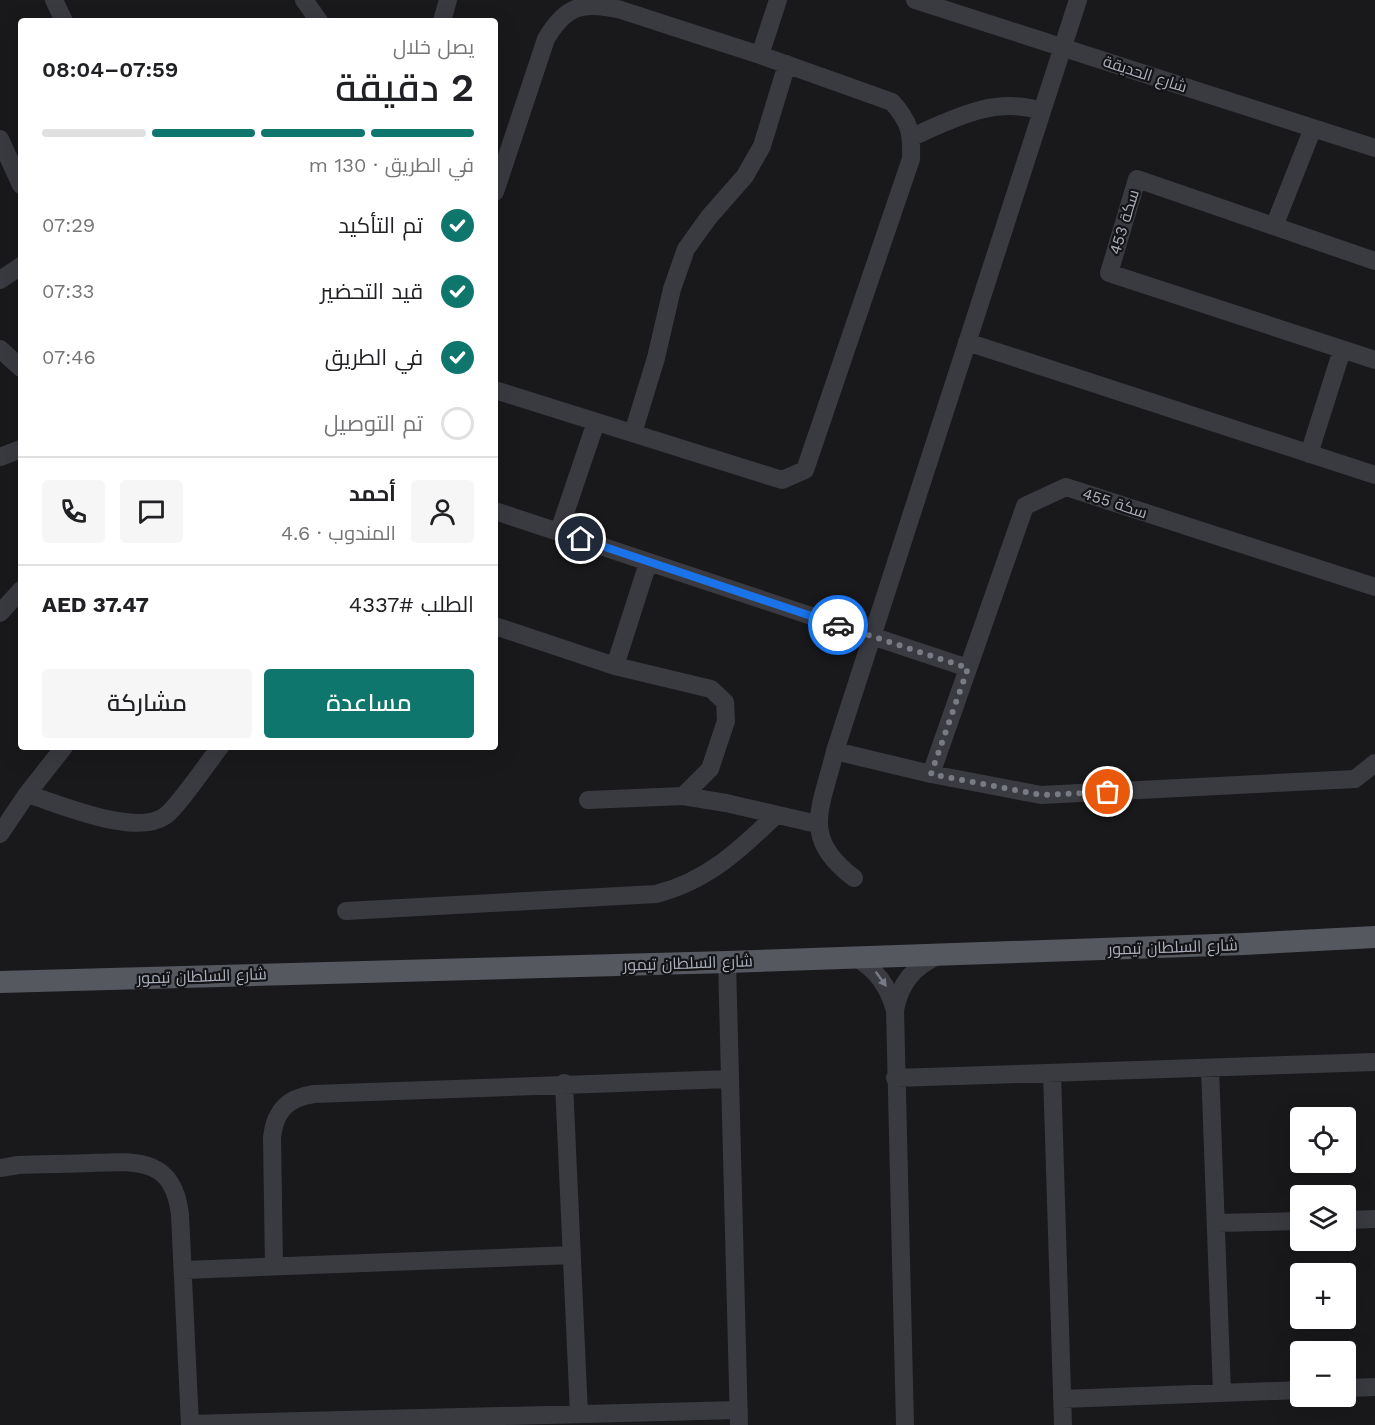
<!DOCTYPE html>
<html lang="ar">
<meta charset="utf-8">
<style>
:root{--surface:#fff;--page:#f6f6f6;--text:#202124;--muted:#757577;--line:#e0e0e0;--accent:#0f766e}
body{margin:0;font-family:"Work Sans",Cairo,sans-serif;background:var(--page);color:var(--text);direction:rtl;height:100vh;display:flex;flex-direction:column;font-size:22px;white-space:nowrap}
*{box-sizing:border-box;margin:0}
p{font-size:20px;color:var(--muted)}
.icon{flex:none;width:33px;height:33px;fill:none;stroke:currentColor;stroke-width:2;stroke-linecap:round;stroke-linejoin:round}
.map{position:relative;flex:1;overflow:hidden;direction:ltr}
.panel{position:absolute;left:18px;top:18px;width:480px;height:732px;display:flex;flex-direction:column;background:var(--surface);border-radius:6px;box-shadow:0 6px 24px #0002;direction:rtl}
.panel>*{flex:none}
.tools{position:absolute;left:1290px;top:1107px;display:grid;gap:12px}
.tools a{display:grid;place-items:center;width:66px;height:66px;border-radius:6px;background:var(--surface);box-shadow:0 6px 24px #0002;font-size:30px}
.pin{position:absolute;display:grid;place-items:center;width:51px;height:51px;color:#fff;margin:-26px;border:3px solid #fff;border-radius:50%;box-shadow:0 2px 6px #0007}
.courier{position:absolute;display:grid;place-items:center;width:60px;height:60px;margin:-30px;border:4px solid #1a73e8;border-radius:50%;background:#fff;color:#222;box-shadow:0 2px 8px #0007}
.summary em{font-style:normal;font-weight:600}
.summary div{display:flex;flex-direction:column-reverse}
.summary{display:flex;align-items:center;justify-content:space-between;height:102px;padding:0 24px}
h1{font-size:39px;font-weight:600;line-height:45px}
.bar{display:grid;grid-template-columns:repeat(4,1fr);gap:9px 6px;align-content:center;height:72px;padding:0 24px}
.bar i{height:8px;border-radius:4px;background:var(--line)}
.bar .on{background:var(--accent)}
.bar p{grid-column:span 4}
.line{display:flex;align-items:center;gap:15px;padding:0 24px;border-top:2px solid var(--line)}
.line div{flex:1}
.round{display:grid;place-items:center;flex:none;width:63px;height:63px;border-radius:6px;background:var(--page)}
ol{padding:0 24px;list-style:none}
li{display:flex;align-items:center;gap:18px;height:66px}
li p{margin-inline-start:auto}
li .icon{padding:6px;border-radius:50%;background:var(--accent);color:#fff;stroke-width:4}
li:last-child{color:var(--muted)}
li i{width:33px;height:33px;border:3px solid var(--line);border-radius:50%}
.button{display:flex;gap:12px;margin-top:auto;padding:12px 24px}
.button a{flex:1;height:69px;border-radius:6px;background:var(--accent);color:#fff;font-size:24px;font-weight:600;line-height:69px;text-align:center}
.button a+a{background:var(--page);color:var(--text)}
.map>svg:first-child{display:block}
</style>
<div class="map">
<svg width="1375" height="1425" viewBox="0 0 1375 1425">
<rect width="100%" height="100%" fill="#19191c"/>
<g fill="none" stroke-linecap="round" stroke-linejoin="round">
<path stroke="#3a3b41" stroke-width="18" d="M54,0L64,21
M304,0L319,21
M915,0L1375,148
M442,21L448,0
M760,55L778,0
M912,137C955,118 994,96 1042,111
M0,139L21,185
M495,192L546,39C566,5 583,1 621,10L760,55L892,102C910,122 912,133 911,159L805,470L782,480L495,390
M1275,224L1313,128
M1375,261L1137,179L1109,273L1375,360
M0,280L21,266
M967,342L1375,475
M0,349L21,368
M633,433L656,358L672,289L686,249L709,217L745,176L762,146L787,64
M1309,454L1342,350
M0,457L21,449
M495,511L968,668
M559,531L596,422
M0,613L21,590
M495,626L615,666L711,689L725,702L726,721L710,769L683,796L588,800
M615,666L648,563
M835,751L931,774L1041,795L1355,779L1375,763
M931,774L1025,506L1066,487L1375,587
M27,794C60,804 135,837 165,816C177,808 209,761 220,747
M683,796L726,803L817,824
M0,834L27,794L64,747
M854,878C799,837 822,807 835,751L1078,0
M346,911L656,894C707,881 740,850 776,815
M855,957C877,970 888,986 895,1010
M727,962L739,1425
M1210,1068L1222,1393
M1052,1073L1063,1425
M895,1078L1375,1062
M564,1083L579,1414
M0,1168L18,1165C43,1164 67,1164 92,1163C137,1161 174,1158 180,1215L190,1425
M1346,1220L1375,1219
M1216,1223L1300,1221
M274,1266L272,1137C275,1110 288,1098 314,1094L729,1079
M184,1270L572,1255
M1346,1388L1375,1387
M1062,1399L1300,1390
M190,1424L739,1410
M905,1425L895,1010C900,983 914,966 940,955"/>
<path stroke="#565860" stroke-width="22" d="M0,982L727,962L1244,944L1375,937"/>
</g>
<defs><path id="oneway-solid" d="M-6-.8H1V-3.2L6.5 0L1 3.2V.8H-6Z" transform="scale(1.5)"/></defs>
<use fill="#787b85" href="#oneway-solid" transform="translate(881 979) rotate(54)"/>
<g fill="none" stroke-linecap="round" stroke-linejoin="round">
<path stroke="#787b84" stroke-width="6" stroke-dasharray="0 10.8" d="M838,625L968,668L931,774L1041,795L1108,792"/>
<path stroke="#1a73e8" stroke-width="8" d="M581,539L838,625"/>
</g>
<g text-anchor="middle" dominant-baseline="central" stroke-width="4.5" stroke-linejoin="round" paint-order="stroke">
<g font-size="16" fill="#abb0bc" stroke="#141417">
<text transform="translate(1145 74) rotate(18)">شارع الحديقة</text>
<text transform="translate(1124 222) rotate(-73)">سكة 453</text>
<text transform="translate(1115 503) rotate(18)">سكة 455</text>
<text transform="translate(1173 947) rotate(-2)">شارع السلطان تيمور</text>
<text transform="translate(688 963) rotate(-2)">شارع السلطان تيمور</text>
<text transform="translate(202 976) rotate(-2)">شارع السلطان تيمور</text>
</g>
</g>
</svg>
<div class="tools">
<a><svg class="icon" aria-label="locate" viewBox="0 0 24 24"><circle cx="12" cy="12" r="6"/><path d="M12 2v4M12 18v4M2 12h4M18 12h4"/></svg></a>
<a><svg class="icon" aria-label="layers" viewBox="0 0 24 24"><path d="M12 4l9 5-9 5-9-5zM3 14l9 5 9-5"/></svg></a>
<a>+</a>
<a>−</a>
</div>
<div class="pin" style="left:1108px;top:792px;background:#ea580c"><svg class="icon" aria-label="bag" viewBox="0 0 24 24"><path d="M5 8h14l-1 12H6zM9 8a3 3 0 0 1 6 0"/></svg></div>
<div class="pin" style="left:581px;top:539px;background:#1f2937"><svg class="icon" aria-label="home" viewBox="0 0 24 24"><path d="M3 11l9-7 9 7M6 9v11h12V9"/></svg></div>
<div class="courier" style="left:838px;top:625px"><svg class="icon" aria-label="car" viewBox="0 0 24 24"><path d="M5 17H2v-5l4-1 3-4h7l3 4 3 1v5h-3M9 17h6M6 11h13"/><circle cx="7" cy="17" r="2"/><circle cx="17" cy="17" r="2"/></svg></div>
<section class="panel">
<div class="summary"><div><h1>2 دقيقة</h1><p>يصل خلال</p></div><em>07:59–08:04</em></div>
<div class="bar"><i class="on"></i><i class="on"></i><i class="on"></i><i></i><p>في الطريق · 130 m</p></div>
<ol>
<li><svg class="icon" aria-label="check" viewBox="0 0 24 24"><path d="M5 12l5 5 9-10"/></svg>تم التأكيد<p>07:29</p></li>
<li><svg class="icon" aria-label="check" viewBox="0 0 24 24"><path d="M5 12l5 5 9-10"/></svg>قيد التحضير<p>07:33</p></li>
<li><svg class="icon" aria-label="check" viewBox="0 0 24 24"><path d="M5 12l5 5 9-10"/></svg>في الطريق<p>07:46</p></li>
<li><i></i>تم التوصيل</li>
</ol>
<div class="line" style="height:108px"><a class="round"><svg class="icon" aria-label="person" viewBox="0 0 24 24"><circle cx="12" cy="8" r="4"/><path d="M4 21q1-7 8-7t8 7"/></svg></a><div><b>أحمد</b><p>المندوب · 4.6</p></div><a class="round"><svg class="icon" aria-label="chat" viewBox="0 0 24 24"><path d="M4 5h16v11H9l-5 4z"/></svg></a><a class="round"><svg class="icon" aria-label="phone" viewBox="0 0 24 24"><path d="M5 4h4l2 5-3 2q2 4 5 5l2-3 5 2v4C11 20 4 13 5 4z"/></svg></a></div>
<div class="line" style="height:78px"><div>الطلب #4337</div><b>AED 37.47</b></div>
<div class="button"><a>مساعدة</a><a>مشاركة</a></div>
</section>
</div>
